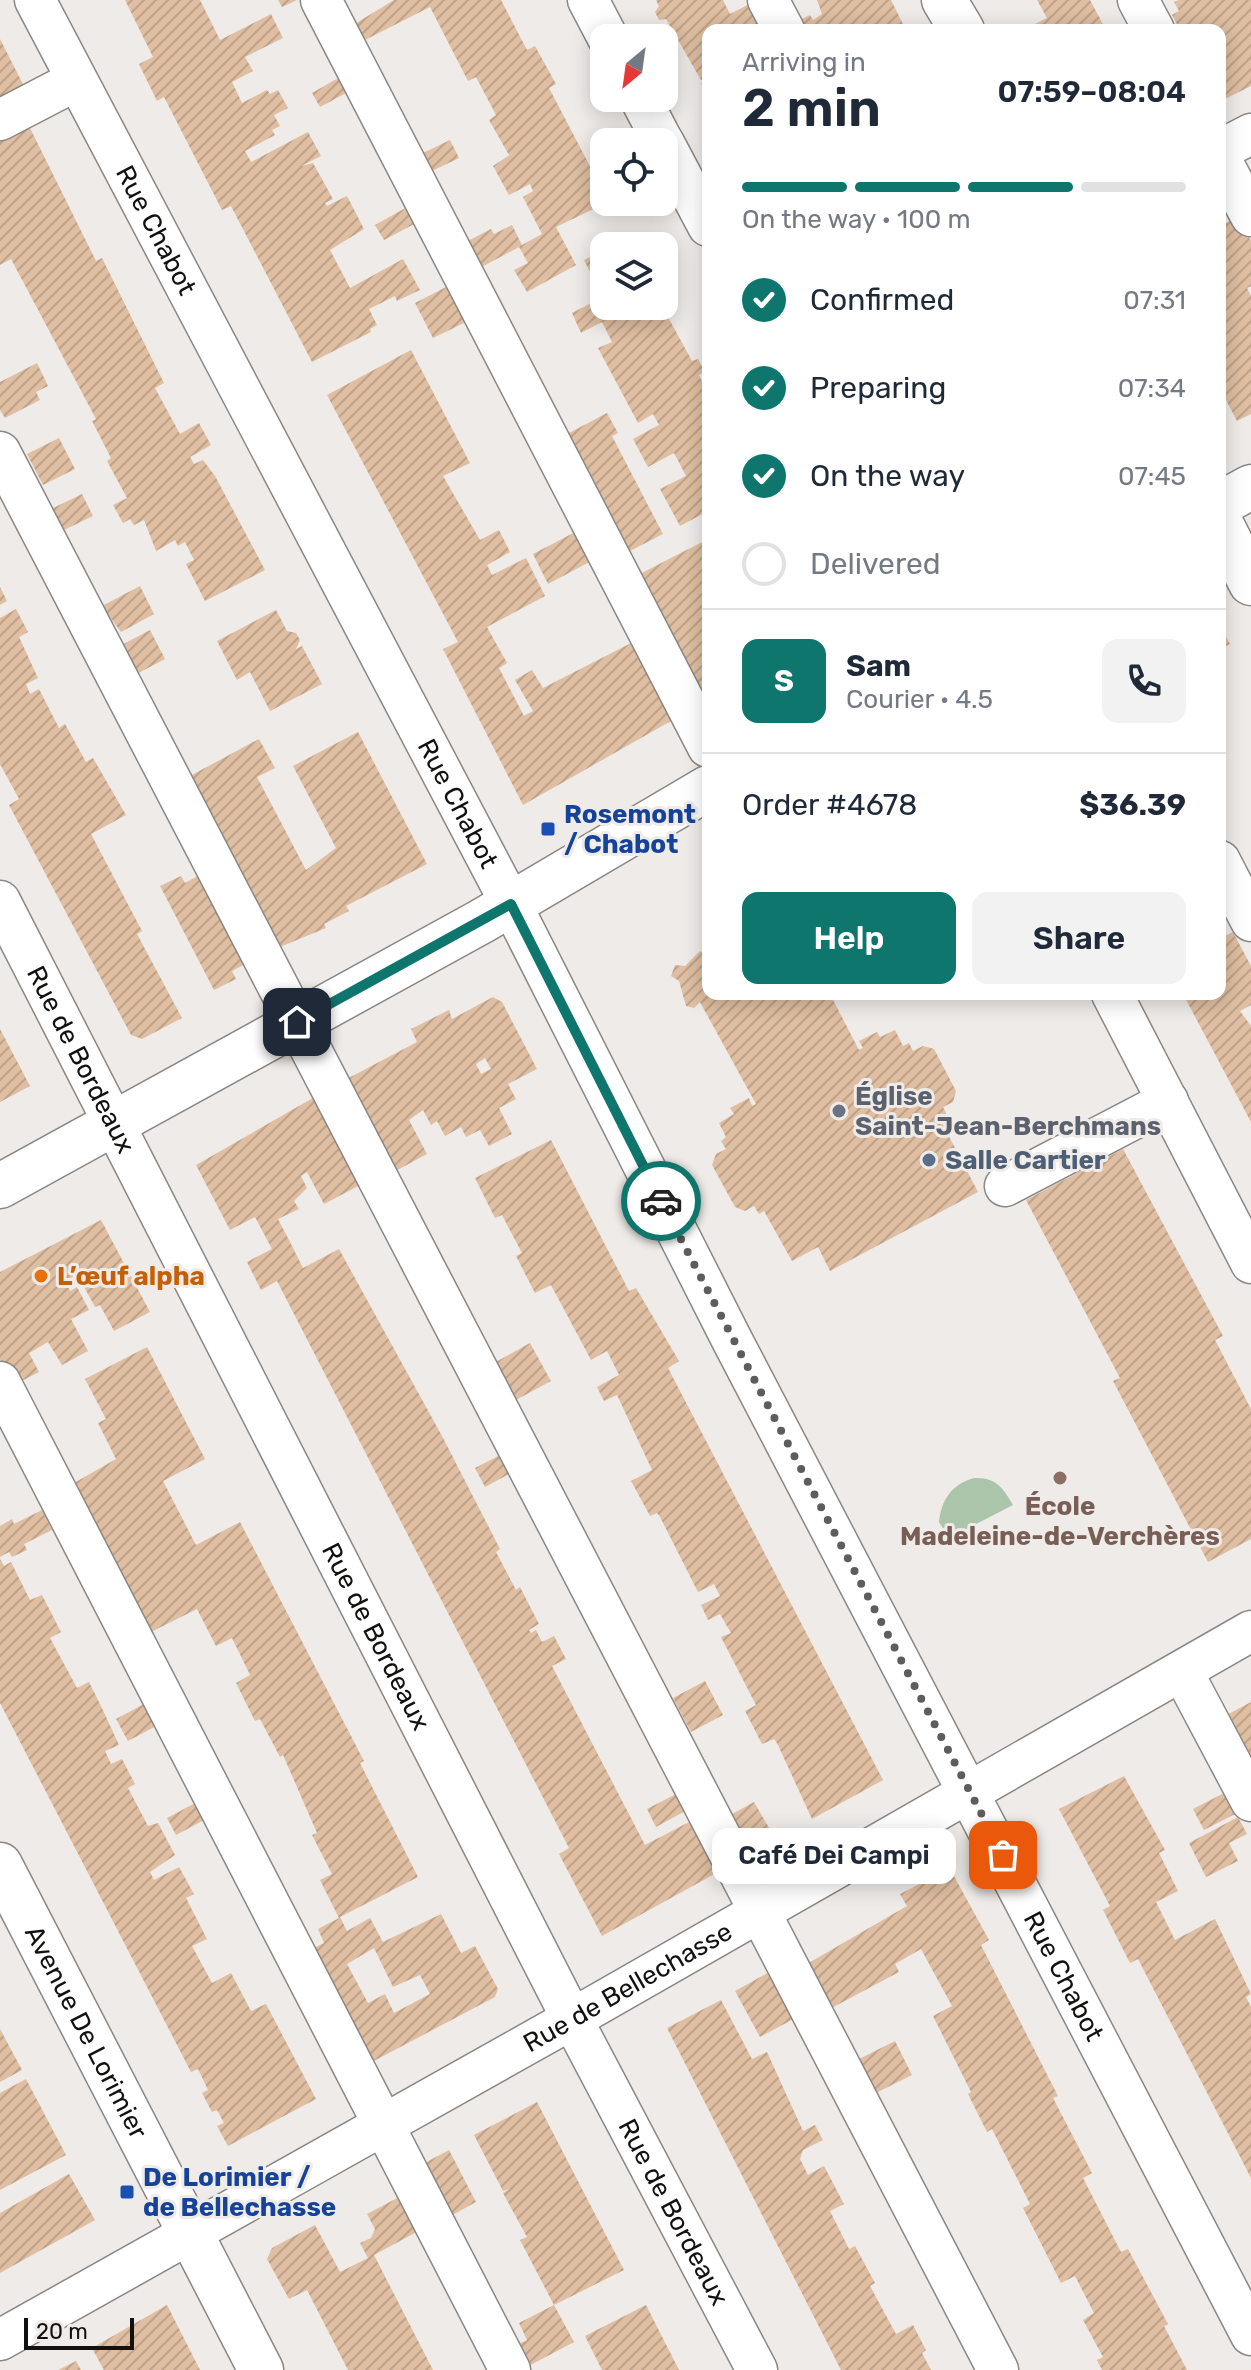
<!DOCTYPE html>
<meta charset="utf-8">
<style>
:root{--surface:#fff;--page:#f2f2f3;--text:#1f2937;--muted:#747a83;--line:#e0e1e3;--accent:#0f766e}
body{margin:0;font-family:Rubik,sans-serif;background:var(--page);color:var(--text);height:100vh;display:flex;flex-direction:column;font-size:30px;white-space:nowrap}
*{box-sizing:border-box;margin:0}
p{font-size:26px;color:var(--muted)}
.icon{flex:none;width:44px;height:44px;fill:none;stroke:currentColor;stroke-width:2;stroke-linecap:round;stroke-linejoin:round}
.map{position:relative;flex:1;overflow:hidden}
.details{position:absolute;left:702px;top:24px;width:524px;height:976px;display:flex;flex-direction:column;background:var(--surface);border-radius:16px;box-shadow:0 4px 20px #0003}
.details>*{flex:none}
.needle{width:52px;rotate:209deg}
.fabs{position:absolute;left:590px;top:24px;display:grid;gap:16px}
.fabs a{display:grid;place-items:center;width:88px;height:88px;border-radius:16px;background:var(--surface);box-shadow:0 4px 20px #0003;font-size:40px}
.scale{position:absolute;left:24px;bottom:20px;width:110px;box-sizing:border-box;padding-left:8px;border:4px solid #12110f;border-top:0;font-size:22px;line-height:28px;white-space:nowrap;color:#12110f;-webkit-text-stroke:6px #efebe8;paint-order:stroke}
.pin{position:absolute;display:grid;place-items:center;width:68px;height:68px;color:#fff;margin:-34px;border-radius:16px;box-shadow:0 4px 12px #0006}
.courier{position:absolute;display:grid;place-items:center;width:80px;height:80px;margin:-40px;border:6px solid #0f766e;border-radius:50%;background:#fff;color:#222;box-shadow:0 2px 10px #0007}
.bubble{position:absolute;height:56px;border-radius:16px;background:var(--surface);box-shadow:0 4px 20px #0003;font-size:26px;font-weight:600;line-height:56px;text-align:center}
.headline em{font-style:normal;font-weight:600}
.headline div{display:flex;flex-direction:column-reverse}
.headline{display:flex;align-items:center;justify-content:space-between;height:136px;padding:0 40px}
h1{font-size:52px;font-weight:600;line-height:60px}
.bar{display:grid;grid-template-columns:repeat(4,1fr);gap:12px 8px;align-content:center;height:96px;padding:0 40px}
.bar i{height:10px;border-radius:6px;background:var(--line)}
.bar .current{background:var(--accent)}
.bar p{grid-column:span 4}
.line{display:flex;align-items:center;gap:20px;padding:0 40px;border-top:2px solid var(--line)}
.line div{flex:1}
.round{display:grid;place-items:center;flex:none;width:84px;height:84px;border-radius:16px;background:var(--page)}
ol{padding:0 40px;list-style:none}
li{display:flex;align-items:center;gap:24px;height:88px}
li p{margin-inline-start:auto}
li .icon{padding:8px;border-radius:50%;background:var(--accent);color:#fff;stroke-width:4}
li:last-child{color:var(--muted)}
li i{width:44px;height:44px;border:4px solid var(--line);border-radius:50%}
.action{display:flex;gap:16px;margin-top:auto;padding:16px 40px}
.action a{flex:1;height:92px;border-radius:16px;background:var(--accent);color:#fff;font-size:32px;font-weight:600;line-height:92px;text-align:center}
.action a+a{background:var(--page);color:var(--text)}
.map>svg:first-child{display:block}
</style>
<div class="map">
<svg width="1251" height="2370" viewBox="0 0 1251 2370">
<defs>
<pattern id="building-hatch" width="6" height="6" patternUnits="userSpaceOnUse" patternTransform="scale(2)"><rect width="6" height="6" fill="#dfbea1"/><path d="M-1 1l2-2M0 6l6-6M5 7l2-2" fill="none" stroke="#bea289"/></pattern>
</defs>
<rect width="100%" height="100%" fill="#efebe8"/>
<path fill="#aac5aa" d="M974,1478C996,1477 1003,1488 1013,1505L949,1538L939,1522C941,1500 952,1484 974,1478Z"/>
<path fill="url(#building-hatch)" fill-rule="evenodd" d="M125,0H200L220,40L271,14L283,38L245,57L253,71L232,82L242,103L267,90L270,94L278,90L288,108L274,115L280,126L272,130L275,135L245,151L251,162L308,132L321,156L301,166L313,163L333,199L325,203L327,206L347,196L364,229L330,250L350,288L403,259L420,290L397,301L395,296L369,309L377,325L370,329L371,332L312,362L231,206L222,210L164,97L157,101L139,64L153,57Z
M278,0H297L282,7Z
M394,0H501L527,50L535,46L556,84L549,88L604,193V204L556,227L576,265L527,292L514,270L528,263L519,247L476,270L462,244L491,229L494,234L512,225L522,245L542,234L523,197L533,191L530,184L509,195L493,166L514,152L509,155L489,120L496,115L476,77L468,81L430,7L361,42L353,25Z
M656,0H723L730,14L757,0L771,23L758,30H708V76L701,80L666,19L659,20L655,12L659,6Z
M817,0H891L906,30H798L794,23L810,15L813,20L822,14Z
M1037,0H1090L1106,30H1034L1031,26L1047,18Z
M1179,0H1251V86L1225,99L1220,89V30H1203L1202,27L1180,30L1172,15L1179,11L1174,2Z
M0,39L28,94L0,108Z
M340,77L348,92L320,107L312,93Z
M708,80V98L701,83Z
M26,120L96,261L102,258L164,383L155,388L180,434L199,423L211,445L190,457L194,464L203,460L215,476L265,570L205,601L186,564L194,560L185,542L178,546L175,540L156,551L144,520L134,525L130,519L123,523L113,505L127,498L107,461L111,458L92,421L96,419L11,259L0,265V134Z
M450,140L459,158L428,173L419,155Z
M409,206L418,222L384,240L375,225Z
M1238,217L1251,241V286L1247,288L1251,296V414L1237,421L1220,389V226Z
M637,232L644,246H611Z
M604,250V306H662L692,361L698,359L705,372L699,375L708,393V511L680,526L660,489L686,476L674,453L648,467L633,439L659,425L653,414L638,423L598,348L612,342L602,322L581,333L572,313L603,297L584,260Z
M448,286L466,322L433,338L415,303Z
M411,350L470,463L443,476L480,540L499,530L510,552L487,565L492,575L526,558L545,596L487,627L507,663L499,668L524,716L533,711L515,680L532,670L543,688L637,640L678,717L523,805L443,649L458,642L327,395Z
M37,363L48,386L36,392L40,400L5,418L0,410V382Z
M607,413L618,433L612,436L663,534L630,551L569,433Z
M59,438L75,469L43,485L27,454Z
M82,494L93,516L58,533L47,511Z
M581,529L597,558L548,584L533,554Z
M708,539V700L701,704L634,577Z
M140,586L154,614L121,632L102,606Z
M0,587L7,601L0,605Z
M16,609L28,632L19,637L38,678L26,684L30,694L39,689L59,728L65,724L86,762L93,758L126,815L91,834L142,931L137,934L182,1018L142,1039L131,1035L9,805L19,799L0,764V618Z
M276,610L287,631L296,633L300,640L296,649L302,646L322,684L270,711L250,672L237,680L217,641Z
M1220,625L1230,644L1220,649Z
M150,630L165,659L131,677L116,648Z
M358,732L427,864L346,906L349,911L324,924L326,928L280,947L190,776L259,739L275,768L257,777L306,870L336,848L293,766Z
M205,872L251,961L232,971L236,979L214,990L160,886L181,876L185,883Z
M1220,926L1225,936L1233,932L1251,966V1005L1240,1011L1251,1026V1122L1183,994H1220Z
M700,951L708,955V994H835L831,996L859,1050L863,1048L859,1041L877,1032L880,1037L895,1030L903,1046L909,1043L913,1051L923,1046L934,1049L956,1091L953,1102L943,1107L948,1117L941,1121L978,1192L830,1271L818,1247L792,1261L764,1211L759,1214L754,1206L745,1211L735,1207L712,1165L716,1154L726,1149L721,1141L726,1137L719,1123L734,1114L730,1108L749,1098L752,1106L756,1104L700,1002L694,1008L686,1006L679,981L671,976L675,965L685,966Z
M493,997L502,1002L537,1069L508,1084L516,1099L499,1108L512,1134L489,1146L480,1130L466,1137L461,1127L445,1136L437,1121L431,1125L423,1110L409,1120L427,1154L390,1174L341,1082L417,1042L411,1029L449,1010L452,1019ZM485,1058L491,1069L481,1074L476,1064Z
M0,1029L30,1086L0,1102Z
M320,1094L366,1182L324,1204L307,1172L301,1176L307,1188L294,1201L299,1209L278,1219L289,1240L303,1268L339,1249L442,1436L500,1549L496,1552L516,1590L520,1587L539,1624L529,1630L531,1633L536,1630L542,1642L554,1636L566,1659L552,1666L645,1845L693,1820L720,1871L602,1936L559,1854L569,1848L277,1281L261,1290L247,1262L272,1249L255,1217L230,1230L196,1165Z
M551,1140L629,1291L636,1288L679,1361L668,1368L883,1780L812,1819L777,1743L774,1739L762,1744L745,1711L756,1705L721,1637L731,1633L720,1614L708,1620L701,1605L720,1596L714,1584L698,1592L660,1517L657,1513L650,1516L631,1481L652,1470L617,1395L604,1401L597,1387L619,1375L607,1351L591,1360L551,1285L535,1293L516,1256L522,1253L502,1215L495,1218L475,1178Z
M1123,1149L1223,1336L1215,1340L1251,1409V1539L1208,1562L1113,1381L1120,1378L1026,1200Z
M101,1220L150,1312L114,1331L100,1305L95,1307L77,1274L66,1281L70,1291L77,1287L89,1310L71,1319L88,1351L62,1365L48,1342L29,1353L39,1372L14,1385L0,1359V1272Z
M530,1343L551,1381L514,1401L494,1363Z
M147,1347L205,1459L163,1481L196,1545L240,1522L364,1761L360,1763L418,1877L340,1917L347,1931L370,1918L383,1942L441,1914L461,1953L475,1946L498,1989L495,1997L370,2063L308,1951L324,1943L318,1929L339,1918L320,1880L332,1874L312,1835L317,1833L283,1755L280,1757L260,1719L255,1721L236,1683L250,1675L232,1638L216,1646L197,1609L151,1632L67,1487L116,1459L98,1423L106,1419L85,1379ZM374,1948L393,1987L420,1975L430,1994L394,2013L385,1994L368,2003L347,1964Z
M504,1453L513,1472L485,1487L475,1468Z
M42,1510L52,1530L24,1544L27,1550L12,1557L9,1552L0,1557V1526L12,1519L14,1524Z
M0,1559L4,1566L11,1562L30,1600L42,1595L61,1632L50,1638L70,1675L77,1688L89,1682L101,1706L119,1745L105,1751L111,1764L122,1759L135,1784L128,1788L148,1826L158,1823L175,1855L150,1872L154,1880L179,1867L194,1894L186,1898L207,1939L192,1946L212,1983L231,1973L251,2011L266,2004L316,2099L228,2146L217,2126L224,2123L217,2110L212,2112L202,2093L208,2090L198,2069L191,2072L0,1703Z
M705,1681L723,1715L691,1732L673,1698Z
M1251,1702V1769L1223,1717Z
M144,1704L156,1726L128,1741L116,1719Z
M1124,1776L1165,1850L1159,1853L1178,1891L1156,1902L1175,1940L1215,1919L1251,1994L1246,1997L1251,2007V2178L1138,1959L1130,1963L1103,1910L1110,1906L1059,1809Z
M1228,1791L1239,1812L1204,1830L1193,1809Z
M678,1793L687,1810L656,1827L647,1809Z
M199,1801L208,1818L176,1835L167,1818Z
M754,1802L776,1840L744,1858L723,1819Z
M1238,1817L1247,1834L1229,1843L1238,1861L1206,1877L1189,1843Z
M943,1872L954,1876L989,1940L981,1945L1058,2096L1053,2098L1092,2173L1083,2178L1121,2252L1128,2249L1168,2324L1164,2326L1187,2370H1102L1097,2360L1103,2357L1083,2320L1094,2313L1075,2276L1061,2283L1023,2208L1030,2204L992,2129L987,2132L968,2094L971,2092L933,2016L952,2006L921,1949L895,1964L899,1972L824,2012L800,1968L907,1906L900,1894Z
M773,1970L799,2016L760,2037L735,1991Z
M721,2000L752,2059L767,2052L803,2131L815,2125L823,2140L803,2150L800,2159L808,2175L824,2166L844,2204L830,2211L849,2249L855,2246L875,2283L870,2286L896,2334L913,2325L926,2350L922,2353L931,2370H841L667,2028Z
M0,2029L22,2070L0,2082Z
M895,2041L912,2075L874,2094L857,2060Z
M26,2079L66,2155L0,2190V2093Z
M537,2102L624,2270L554,2305L574,2342L523,2369L512,2347L527,2340L519,2323L554,2305L520,2240L527,2237L503,2193L510,2189L503,2191L474,2135Z
M449,2150L476,2202L447,2218L419,2166Z
M69,2174L95,2220L0,2273V2213Z
M405,2194L424,2228L374,2255L433,2370H348L307,2290L289,2299L267,2259L272,2248L315,2225L340,2272L368,2258L360,2243L371,2238L375,2229L367,2214Z
M167,2305L200,2370H104L92,2348Z
M646,2305L679,2370H602L585,2336Z
M76,2361L81,2370H58Z"/>
<g fill="none" stroke-linecap="round" stroke-linejoin="round">
<defs>
<g id="minor">
<path id="s1" d="M35,0L511,904L732,1340L1251,2335"/>
<path d="M321,0L708,747"/>
<path d="M588,0L608,38"/>
<path d="M768,0L784,30"/>
<path d="M1138,0L1154,30"/>
<path d="M640,98L663,142"/>
<path d="M0,120L75,81"/>
<path d="M664,143L708,226"/>
<path d="M1220,150L1251,134"/>
<path d="M1220,158L1251,216"/>
<path d="M0,452L998,2370"/>
<path d="M1220,861L1251,921"/>
<path id="s2" d="M0,901L572,2019L757,2370"/>
<path d="M1112,994L1251,1263"/>
<path d="M1005,1186L1168,1101"/>
<path d="M0,1382L510,2370"/>
<path d="M1182,1671L1251,1801"/>
<path id="s3" d="M0,2340L572,2019L1251,1631"/>
</g>
<g id="major">
<path d="M944,0L962,30"/>
<path d="M1220,504L1251,487"/>
<path d="M1220,522L1251,583"/>
<path d="M0,1186L482,921L708,788"/>
<path id="s4" d="M0,1865L261,2370"/>
</g>
</defs>
<use href="#minor" stroke="#8a8784" stroke-width="43"/>
<use href="#major" stroke="#8a8784" stroke-width="47"/>
<use href="#minor" stroke="#fff" stroke-width="40"/>
<use href="#major" stroke="#fff" stroke-width="44"/>
</g>
<g fill="none" stroke-linecap="round" stroke-linejoin="round">
<path stroke="#5f5d5b" stroke-width="8" stroke-dasharray="0 14.4" d="M661,1201L1003,1855"/>
<path stroke="#0f766e" stroke-width="10" d="M297,1022L511,904L661,1201"/>
</g>
<g fill="#1a4fb4" stroke="#efebe8" stroke-width="3">
<rect x="540" y="821" width="16" height="16" rx="4"/>
<rect x="119" y="2184" width="16" height="16" rx="4"/>
</g>
<circle fill="#6b7280" stroke="#efebe8" stroke-width="3" cx="839" cy="1111" r="8"/>
<circle fill="#5c6f8a" stroke="#efebe8" stroke-width="3" cx="929" cy="1160" r="8"/>
<circle fill="#e8710a" stroke="#efebe8" stroke-width="3" cx="41" cy="1276" r="8"/>
<circle fill="#8d6e63" stroke="#efebe8" stroke-width="3" cx="1060" cy="1478" r="8"/>
<g text-anchor="middle" dominant-baseline="central" stroke-width="6" stroke-linejoin="round" paint-order="stroke">
<g font-size="26" fill="#12110f" stroke="#efebe8">
<text stroke="none"><textPath href="#s1" startOffset="260">Rue Chabot</textPath></text>
<text stroke="none"><textPath href="#s1" startOffset="908">Rue Chabot</textPath></text>
<text stroke="none"><textPath href="#s2" startOffset="178">Rue de Bordeaux</textPath></text>
<text stroke="none"><textPath href="#s2" startOffset="826">Rue de Bordeaux</textPath></text>
<text stroke="none"><textPath href="#s1" startOffset="2228">Rue Chabot</textPath></text>
<text stroke="none"><textPath href="#s3" startOffset="720">Rue de Bellechasse</textPath></text>
<text stroke="none"><textPath href="#s4" startOffset="188">Avenue De Lorimier</textPath></text>
<text stroke="none"><textPath href="#s2" startOffset="1474">Rue de Bordeaux</textPath></text>
</g>
<g font-size="26" font-weight="bold" fill="#164399" stroke="#efebe8" text-anchor="start">
<text x="564" y="814">Rosemont<tspan x="564" dy="30">/ Chabot</tspan></text>
<text x="143" y="2177">De Lorimier /<tspan x="143" dy="30">de Bellechasse</tspan></text>
</g>
<g font-size="26" font-weight="bold" fill="#5b616d" stroke="#efebe8" text-anchor="start">
<text x="855" y="1096">Église<tspan x="855" dy="30">Saint-Jean-Berchmans</tspan></text>
</g>
<g font-size="26" font-weight="bold" fill="#4e5e75" stroke="#efebe8" text-anchor="start">
<text x="945" y="1160">Salle Cartier</text>
</g>
<g font-size="26" font-weight="bold" fill="#c56008" stroke="#efebe8" text-anchor="start">
<text x="57" y="1276">L’œuf alpha</text>
</g>
<g font-size="26" font-weight="bold" fill="#785e54" stroke="#efebe8">
<text x="1060" y="1506">École<tspan x="1060" dy="30">Madeleine-de-Verchères</tspan></text>
</g>
</g>
</svg>
<div class="fabs">
<a><svg class="needle" viewBox="-14 -14 28 28"><path d="M0-13l5 13h-10z" fill="#e53935"/><path d="M0 13l5-13h-10z" fill="#747a83"/></svg></a>
<a><svg class="icon" aria-label="locate" viewBox="0 0 24 24"><circle cx="12" cy="12" r="6"/><path d="M12 2v4M12 18v4M2 12h4M18 12h4"/></svg></a>
<a><svg class="icon" aria-label="layers" viewBox="0 0 24 24"><path d="M12 4l9 5-9 5-9-5zM3 14l9 5 9-5"/></svg></a>
</div>
<div class="scale">20 m</div>
<div class="pin" style="left:1003px;top:1855px;background:#ea580c"><svg class="icon" aria-label="bag" viewBox="0 0 24 24"><path d="M5 8h14l-1 12H6zM9 8a3 3 0 0 1 6 0"/></svg></div>
<div class="pin" style="left:297px;top:1022px;background:#1f2937"><svg class="icon" aria-label="home" viewBox="0 0 24 24"><path d="M3 11l9-7 9 7M6 9v11h12V9"/></svg></div>
<div class="courier" style="left:661px;top:1201px"><svg class="icon" aria-label="car" viewBox="0 0 24 24"><path d="M5 17H2v-5l4-1 3-4h7l3 4 3 1v5h-3M9 17h6M6 11h13"/><circle cx="7" cy="17" r="2"/><circle cx="17" cy="17" r="2"/></svg></div>
<div class="bubble" style="left:712px;top:1828px;width:244px">Café Dei Campi</div>
<section class="details">
<div class="headline"><div><h1>2 min</h1><p>Arriving in</p></div><em>07:59–08:04</em></div>
<div class="bar"><i class="current"></i><i class="current"></i><i class="current"></i><i></i><p>On the way · 100 m</p></div>
<ol>
<li><svg class="icon" aria-label="check" viewBox="0 0 24 24"><path d="M5 12l5 5 9-10"/></svg>Confirmed<p>07:31</p></li>
<li><svg class="icon" aria-label="check" viewBox="0 0 24 24"><path d="M5 12l5 5 9-10"/></svg>Preparing<p>07:34</p></li>
<li><svg class="icon" aria-label="check" viewBox="0 0 24 24"><path d="M5 12l5 5 9-10"/></svg>On the way<p>07:45</p></li>
<li><i></i>Delivered</li>
</ol>
<div class="line" style="height:144px"><b class="round" style="background:var(--accent);color:#fff">S</b><div><b>Sam</b><p>Courier · 4.5</p></div><a class="round"><svg class="icon" aria-label="phone" viewBox="0 0 24 24"><path d="M5 4h4l2 5-3 2q2 4 5 5l2-3 5 2v4C11 20 4 13 5 4z"/></svg></a></div>
<div class="line" style="height:104px"><div>Order #4678</div><b>$36.39</b></div>
<div class="action"><a>Help</a><a>Share</a></div>
</section>
</div>
